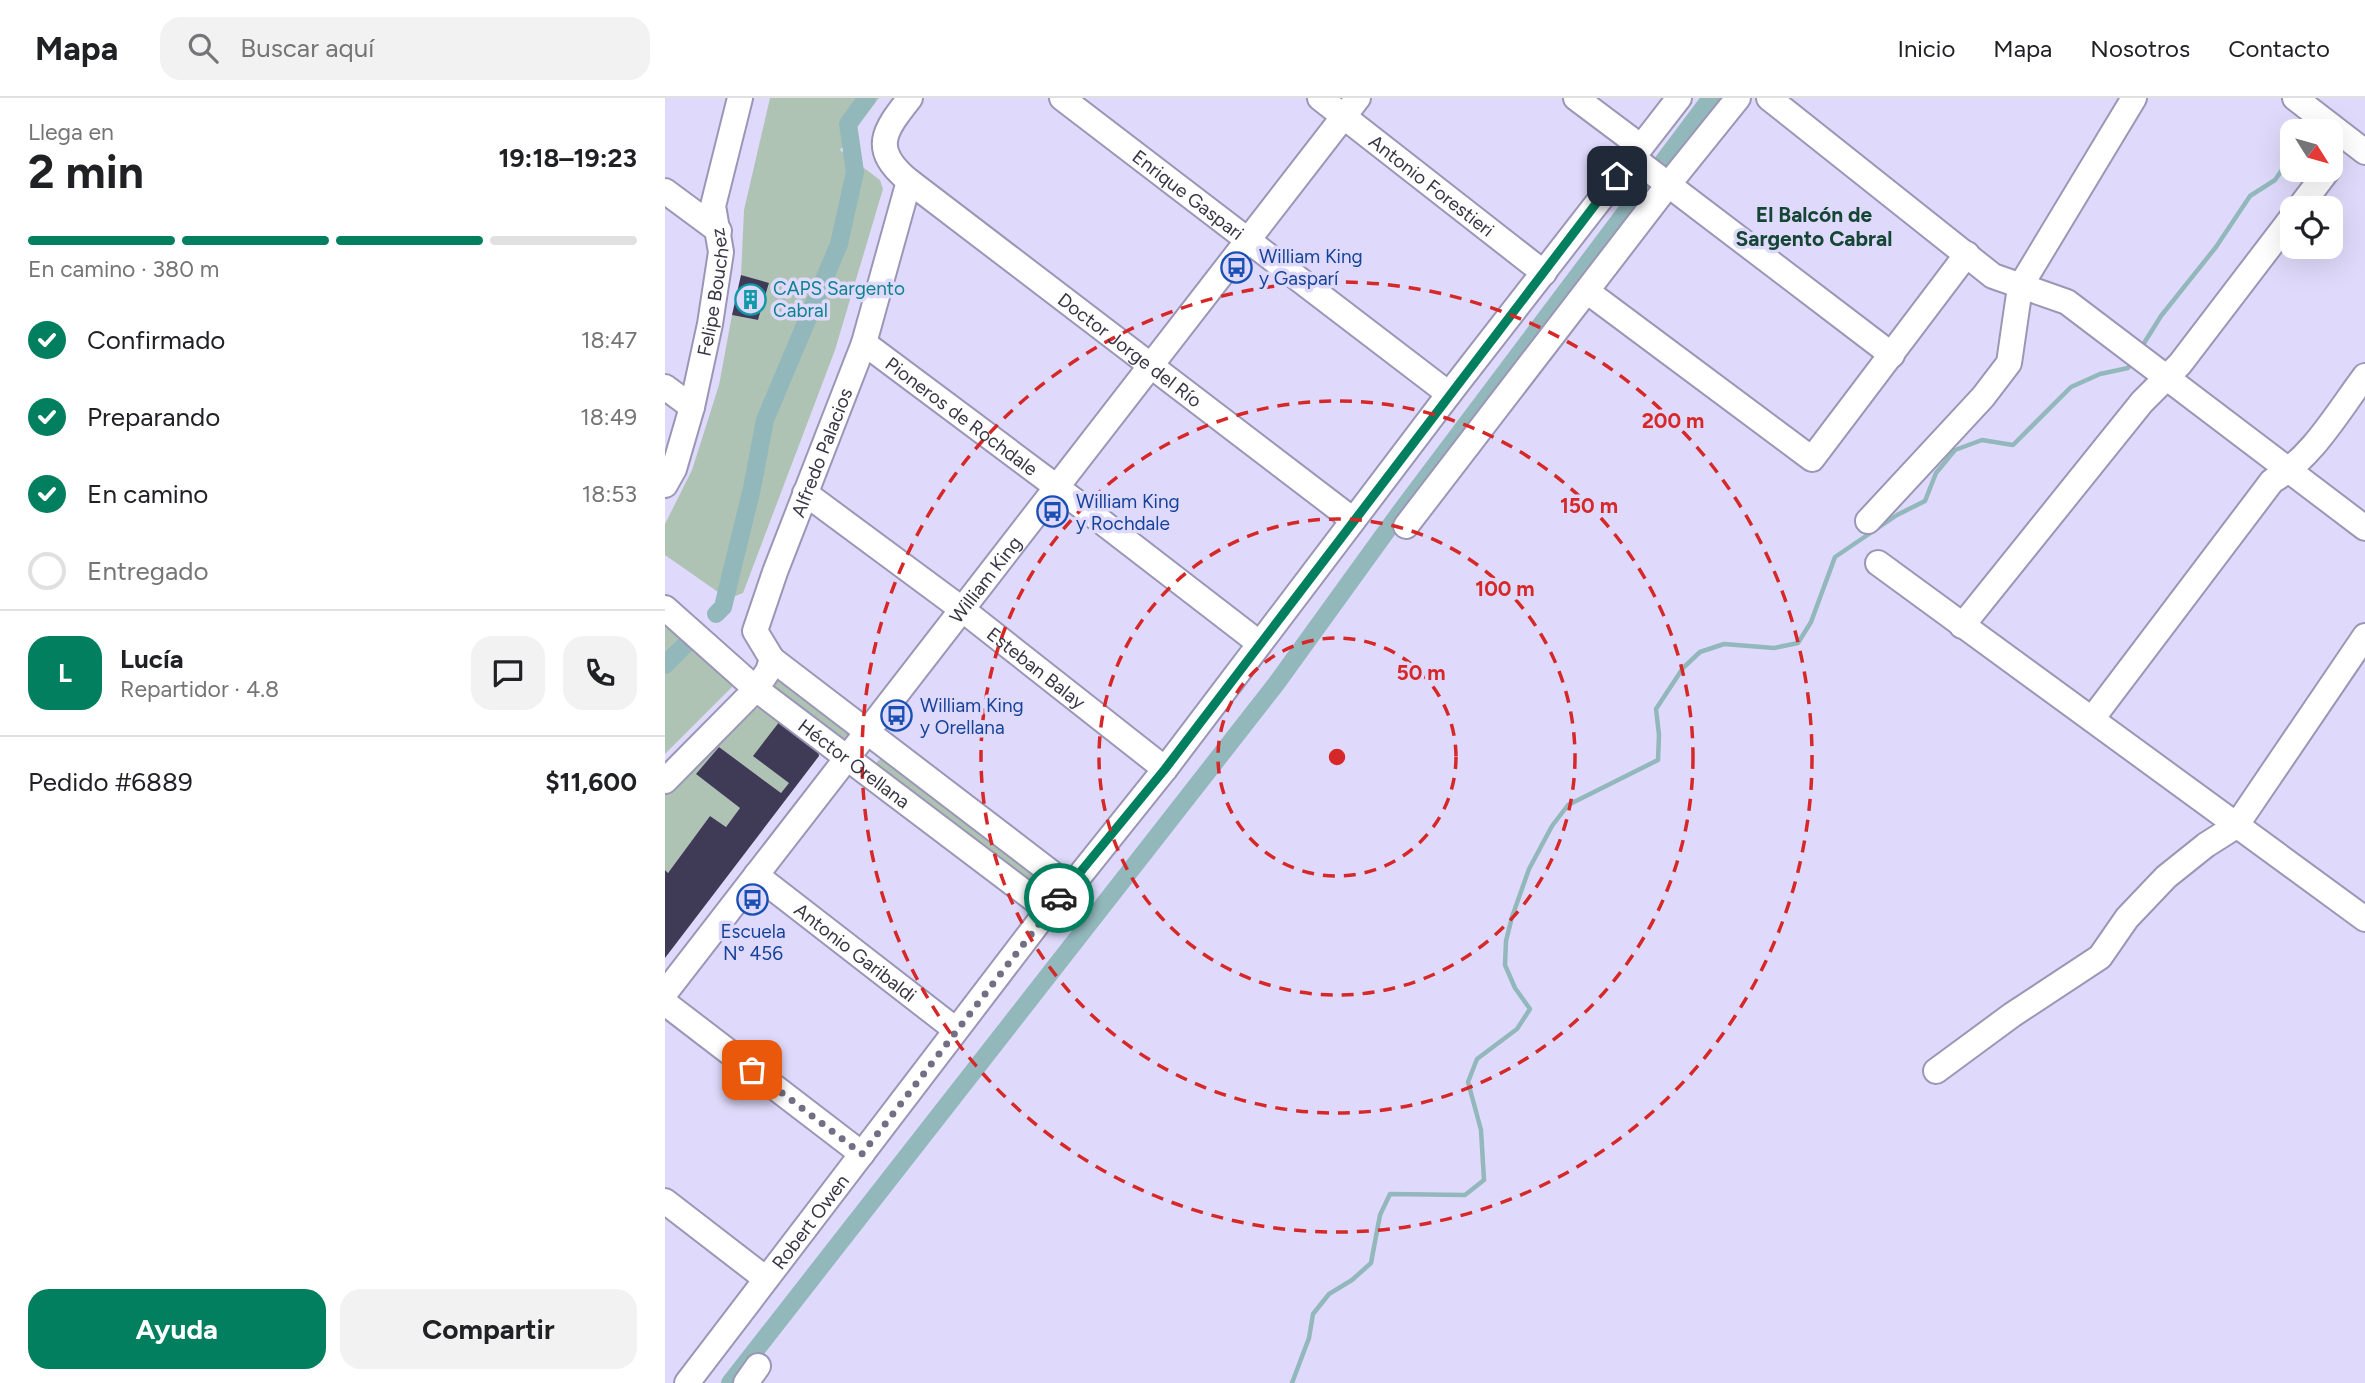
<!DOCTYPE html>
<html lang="es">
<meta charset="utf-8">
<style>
:root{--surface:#fff;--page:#f2f2f2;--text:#202124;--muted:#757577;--line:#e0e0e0;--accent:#017f5e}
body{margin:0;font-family:Figtree,sans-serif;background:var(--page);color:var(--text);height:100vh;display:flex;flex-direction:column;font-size:26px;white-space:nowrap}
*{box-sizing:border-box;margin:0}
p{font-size:23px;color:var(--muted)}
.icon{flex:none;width:38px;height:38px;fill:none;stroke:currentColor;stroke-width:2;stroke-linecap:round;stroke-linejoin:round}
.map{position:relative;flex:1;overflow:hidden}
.panel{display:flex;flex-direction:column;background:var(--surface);width:665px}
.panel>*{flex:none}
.needle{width:46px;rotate:127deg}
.fabs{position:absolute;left:1615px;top:21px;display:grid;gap:14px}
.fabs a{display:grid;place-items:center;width:63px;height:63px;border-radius:14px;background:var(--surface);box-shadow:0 7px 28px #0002;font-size:35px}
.pin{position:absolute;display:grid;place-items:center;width:60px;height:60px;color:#fff;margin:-30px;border-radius:14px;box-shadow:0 4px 10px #0006}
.courier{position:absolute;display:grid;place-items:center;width:70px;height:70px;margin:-35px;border:5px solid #017f5e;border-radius:50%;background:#fff;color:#222;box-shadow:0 2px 9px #0007}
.headline em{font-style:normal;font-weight:700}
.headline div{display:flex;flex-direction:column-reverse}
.headline{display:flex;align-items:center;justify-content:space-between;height:119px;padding:0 28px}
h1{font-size:46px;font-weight:700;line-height:52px}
.bar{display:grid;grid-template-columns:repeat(4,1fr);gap:10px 7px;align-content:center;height:84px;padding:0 28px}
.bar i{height:9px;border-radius:5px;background:var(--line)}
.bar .selected{background:var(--accent)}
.bar p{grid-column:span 4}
.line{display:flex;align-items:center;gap:18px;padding:0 28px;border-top:2px solid var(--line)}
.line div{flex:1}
.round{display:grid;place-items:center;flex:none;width:74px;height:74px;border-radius:21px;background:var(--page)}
ol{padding:0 28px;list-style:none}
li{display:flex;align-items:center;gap:21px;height:77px}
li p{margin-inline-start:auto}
li .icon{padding:7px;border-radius:50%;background:var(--accent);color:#fff;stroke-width:4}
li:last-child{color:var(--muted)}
li i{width:38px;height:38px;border:4px solid var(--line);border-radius:50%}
.action{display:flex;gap:14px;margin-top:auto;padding:14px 28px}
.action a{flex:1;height:80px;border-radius:21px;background:var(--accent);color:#fff;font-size:28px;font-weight:700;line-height:80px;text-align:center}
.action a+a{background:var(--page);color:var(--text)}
header{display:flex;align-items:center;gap:42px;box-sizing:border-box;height:98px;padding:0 35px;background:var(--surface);border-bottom:2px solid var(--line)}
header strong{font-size:33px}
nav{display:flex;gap:38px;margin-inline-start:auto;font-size:24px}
.search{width:490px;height:63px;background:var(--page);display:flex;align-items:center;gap:18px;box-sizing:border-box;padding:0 24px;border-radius:21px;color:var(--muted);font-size:26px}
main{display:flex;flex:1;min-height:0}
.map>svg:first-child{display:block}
</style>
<header>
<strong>Mapa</strong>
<div class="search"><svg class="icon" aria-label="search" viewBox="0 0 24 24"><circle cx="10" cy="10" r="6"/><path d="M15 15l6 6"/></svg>Buscar aquí</div>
<nav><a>Inicio</a><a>Mapa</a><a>Nosotros</a><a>Contacto</a></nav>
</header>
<main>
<section class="panel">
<div class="headline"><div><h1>2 min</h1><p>Llega en</p></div><em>19:18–19:23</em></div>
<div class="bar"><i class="selected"></i><i class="selected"></i><i class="selected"></i><i></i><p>En camino · 380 m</p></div>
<ol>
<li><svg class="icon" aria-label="check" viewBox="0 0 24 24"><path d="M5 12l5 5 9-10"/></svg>Confirmado<p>18:47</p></li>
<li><svg class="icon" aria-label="check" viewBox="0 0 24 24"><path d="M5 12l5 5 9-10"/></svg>Preparando<p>18:49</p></li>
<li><svg class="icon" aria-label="check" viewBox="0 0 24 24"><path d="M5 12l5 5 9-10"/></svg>En camino<p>18:53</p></li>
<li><i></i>Entregado</li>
</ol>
<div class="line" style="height:126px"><b class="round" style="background:var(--accent);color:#fff">L</b><div><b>Lucía</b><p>Repartidor · 4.8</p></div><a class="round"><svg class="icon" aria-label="chat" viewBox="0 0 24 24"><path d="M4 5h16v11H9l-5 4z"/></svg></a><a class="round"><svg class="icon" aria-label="phone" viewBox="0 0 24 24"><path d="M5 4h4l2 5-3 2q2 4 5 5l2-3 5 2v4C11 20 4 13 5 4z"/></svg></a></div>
<div class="line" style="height:91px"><div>Pedido #6889</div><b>$11,600</b></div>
<div class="action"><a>Ayuda</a><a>Compartir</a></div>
</section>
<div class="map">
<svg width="1700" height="1285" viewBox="0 0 1700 1285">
<rect width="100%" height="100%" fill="#dfdafb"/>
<path fill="#afc3b4" d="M105,0H214L175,52L215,82L218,91L170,252L78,495L63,501L0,457V426L27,372L54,287L67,217L93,222L104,186L76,177L79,112Z
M0,524L70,586L0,656Z
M113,579L186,635L180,644L110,591L108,585Z
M97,610L115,623L124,685L116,695L54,649L32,676L75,710L61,729L45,718L3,775L0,772V695L86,611Z
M215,661L220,662L386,789V792L382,798L210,666Z"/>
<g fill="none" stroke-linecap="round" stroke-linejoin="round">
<path stroke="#92b8bc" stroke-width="4.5" d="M1642,33L1645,21
M1476,250L1496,218L1551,149L1585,98L1610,82L1628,56
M627,1285L644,1240L648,1216L664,1196L687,1182L706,1165L715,1117L725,1096L800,1097L819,1082L816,1032L803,984L812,961L852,931L865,911L850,890L840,867L841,843L847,819L864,771L887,728L903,707L993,662L994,637L991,611L1018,570L1035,554L1059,546L1109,550L1133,545L1146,524L1170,459L1232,417L1260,403L1271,375L1290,352L1317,342L1348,347L1406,289L1435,276L1463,270L1468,263"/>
<path stroke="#92b8bc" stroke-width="18" d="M998,64L1046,0
M51,516L58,509L87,390L100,322L174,146L190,74L183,26L202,0
M0,567L22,545
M65,1285L611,586L736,413L981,87"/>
</g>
<path fill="#3f3a55" d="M76,177L104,185L93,222L67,217Z
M115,623L153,650L154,658L0,860V772L3,775L45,718L61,729L75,710L31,676L54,649L116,695L124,685L88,658Z"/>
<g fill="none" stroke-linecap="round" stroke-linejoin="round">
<defs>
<g id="minor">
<path id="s1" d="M397,0L784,296"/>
<path id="s2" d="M655,0L879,175"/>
<path d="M911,0L975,48"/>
<path d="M1104,0L1328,178L1402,204L1700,430"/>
<path d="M1630,0L1700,54"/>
<path d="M967,59L1227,257"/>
<path id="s3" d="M244,83L688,422"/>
<path d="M0,93L54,133"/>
<path d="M1634,110L1663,72"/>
<path d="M923,194L1147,361L1302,156"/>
<path id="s4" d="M199,245L393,390L594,545"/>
<path d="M0,289L27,309"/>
<path id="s5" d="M0,387L9,371L27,309L45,226L56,154L48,108L75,0"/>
<path id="s6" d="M140,395L298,512L500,671"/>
<path d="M1203,423L1318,299L1344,265L1355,189L1469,0"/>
<path d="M741,428L1003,87L1073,0"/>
<path d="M1213,465L1700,821"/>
<path id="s7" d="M0,510L91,591L383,812"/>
<path d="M1297,528L1477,304L1515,266L1628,118"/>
<path d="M107,561L405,789"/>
<path d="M1427,621L1607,383C1648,359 1672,315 1700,278"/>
<path id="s8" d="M0,683L91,591L103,573L107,561L90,533L110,474L199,245L244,83C205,51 219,33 245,0"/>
<path id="s9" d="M91,777L291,932"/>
<path id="s10" d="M0,895L693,0"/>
<path d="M0,905L197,1056"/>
<path d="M1271,973L1347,917L1435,859L1462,820L1501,779L1541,747L1571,728L1700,538"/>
<path d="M0,1103L101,1181"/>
<path id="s11" d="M22,1285L383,812L416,776L500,671L784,296L1014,0"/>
<path d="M81,1285L93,1268"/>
</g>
</defs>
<use href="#minor" stroke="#9b96b5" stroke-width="28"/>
<use href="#minor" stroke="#fff" stroke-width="24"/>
</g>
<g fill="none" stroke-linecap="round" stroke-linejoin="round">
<path stroke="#726f84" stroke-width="7" stroke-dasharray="0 12.6" d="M87,972L197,1056L394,800"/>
<path stroke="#017f5e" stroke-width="9" d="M394,800L500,671L952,78"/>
</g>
<g fill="none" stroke="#d62828" stroke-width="3.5" stroke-dasharray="12 9">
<circle cx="672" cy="659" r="119"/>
<circle cx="672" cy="659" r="238"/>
<circle cx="672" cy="659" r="356"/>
<circle cx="672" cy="659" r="475"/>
</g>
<defs>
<symbol id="bus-ring" viewBox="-11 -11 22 22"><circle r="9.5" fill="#dfdafb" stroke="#1a4fb4" stroke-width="1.5"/><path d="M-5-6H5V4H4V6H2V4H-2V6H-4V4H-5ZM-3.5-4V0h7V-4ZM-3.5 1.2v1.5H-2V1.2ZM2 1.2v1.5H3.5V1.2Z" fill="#1a4fb4"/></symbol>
<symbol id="building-ring" viewBox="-11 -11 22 22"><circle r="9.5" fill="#dfdafb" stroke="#0f9aa8" stroke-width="1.5"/><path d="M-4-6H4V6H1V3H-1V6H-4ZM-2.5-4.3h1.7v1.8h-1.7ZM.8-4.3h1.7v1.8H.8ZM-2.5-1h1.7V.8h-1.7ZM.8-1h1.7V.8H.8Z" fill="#0f9aa8"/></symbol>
</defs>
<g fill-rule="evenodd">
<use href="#bus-ring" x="554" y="152" width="35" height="35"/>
<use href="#building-ring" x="68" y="184" width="35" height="35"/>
<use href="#bus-ring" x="370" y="396" width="35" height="35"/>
<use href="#bus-ring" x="214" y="600" width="35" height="35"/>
<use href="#bus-ring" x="70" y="784" width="35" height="35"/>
</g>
<g text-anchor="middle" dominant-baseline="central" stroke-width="7" stroke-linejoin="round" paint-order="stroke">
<g font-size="19" fill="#383644" stroke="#dfdafb">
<text stroke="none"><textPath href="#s2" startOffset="142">Antonio Forestieri</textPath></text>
<text stroke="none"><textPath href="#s1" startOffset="159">Enrique Gaspari</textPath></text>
<text stroke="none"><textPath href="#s5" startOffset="200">Felipe Bouchez</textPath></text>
<text stroke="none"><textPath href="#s3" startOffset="278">Doctor Jorge del Río</textPath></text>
<text stroke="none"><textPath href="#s4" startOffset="122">Pioneros de Rochdale</textPath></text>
<text stroke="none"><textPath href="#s8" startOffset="387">Alfredo Palacios</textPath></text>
<text stroke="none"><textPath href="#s10" startOffset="523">William King</textPath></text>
<text stroke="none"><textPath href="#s6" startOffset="290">Esteban Balay</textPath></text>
<text stroke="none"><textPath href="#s7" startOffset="245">Héctor Orellana</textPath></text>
<text stroke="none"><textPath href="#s9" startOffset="126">Antonio Garibaldi</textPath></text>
<text stroke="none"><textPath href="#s11" startOffset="203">Robert Owen</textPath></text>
</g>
<g font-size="19" fill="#164399" stroke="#dfdafb" text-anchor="start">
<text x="594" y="158">William King<tspan x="594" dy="22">y Gasparí</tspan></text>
<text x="411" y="403">William King<tspan x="411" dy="22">y Rochdale</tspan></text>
<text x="255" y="607">William King<tspan x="255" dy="22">y Orellana</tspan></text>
<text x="88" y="833" text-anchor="middle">Escuela<tspan x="88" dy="22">N° 456</tspan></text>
</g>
<g font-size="19" fill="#0d838f" stroke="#dfdafb" text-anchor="start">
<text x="108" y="190">CAPS Sargento<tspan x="108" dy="22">Cabral</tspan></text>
</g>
<g font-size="21" font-weight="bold" fill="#154635" stroke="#dfdafb">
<text x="1149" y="116">El Balcón de<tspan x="1149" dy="24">Sargento Cabral</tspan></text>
</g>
</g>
<circle cx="672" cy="659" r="10" fill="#d62828" stroke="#dfdafb" stroke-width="3.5"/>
<g font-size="21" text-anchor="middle" font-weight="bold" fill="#d62828" stroke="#dfdafb" stroke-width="7" stroke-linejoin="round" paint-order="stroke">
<text x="1008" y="330">200 m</text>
<text x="924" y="415">150 m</text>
<text x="840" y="498">100 m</text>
<text x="756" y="582">50 m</text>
</g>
</svg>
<div class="fabs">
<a><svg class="needle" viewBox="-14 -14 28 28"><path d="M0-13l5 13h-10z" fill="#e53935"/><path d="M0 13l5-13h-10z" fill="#757577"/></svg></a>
<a><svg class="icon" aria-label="locate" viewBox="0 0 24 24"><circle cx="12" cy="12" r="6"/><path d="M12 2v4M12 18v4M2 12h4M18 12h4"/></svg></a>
</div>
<div class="pin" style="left:87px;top:972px;background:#ea580c"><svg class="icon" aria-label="bag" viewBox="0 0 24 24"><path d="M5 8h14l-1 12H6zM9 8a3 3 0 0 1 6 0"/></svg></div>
<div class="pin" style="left:952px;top:78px;background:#1f2937"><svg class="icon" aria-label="home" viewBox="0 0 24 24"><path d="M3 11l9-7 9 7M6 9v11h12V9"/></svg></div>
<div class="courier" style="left:394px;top:800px"><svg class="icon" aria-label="car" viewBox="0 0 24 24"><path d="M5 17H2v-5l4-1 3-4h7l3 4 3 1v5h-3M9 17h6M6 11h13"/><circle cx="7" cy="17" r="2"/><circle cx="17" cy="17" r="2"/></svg></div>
</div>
</main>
